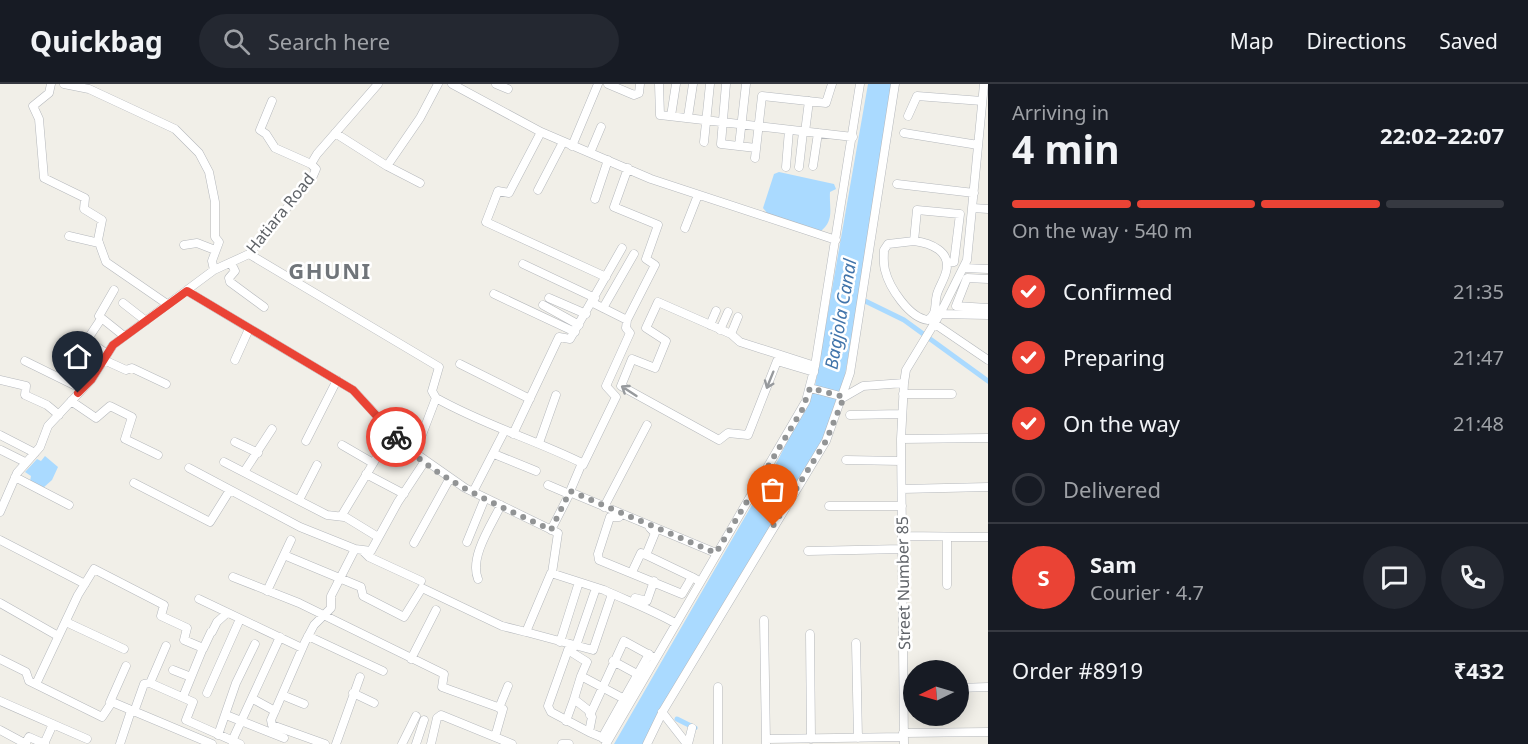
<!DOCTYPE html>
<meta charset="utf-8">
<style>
:root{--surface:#171b24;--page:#242831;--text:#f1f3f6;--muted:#9ea1a6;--line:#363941;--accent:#ea4335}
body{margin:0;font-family:"Noto Sans",sans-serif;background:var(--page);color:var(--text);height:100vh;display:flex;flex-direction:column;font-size:22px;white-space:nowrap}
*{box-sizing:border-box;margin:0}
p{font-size:20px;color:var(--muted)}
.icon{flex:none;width:33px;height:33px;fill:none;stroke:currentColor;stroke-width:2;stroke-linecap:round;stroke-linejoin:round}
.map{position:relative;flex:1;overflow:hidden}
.side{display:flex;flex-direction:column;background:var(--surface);width:540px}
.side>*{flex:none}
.needle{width:39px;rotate:265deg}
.tools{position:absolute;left:903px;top:576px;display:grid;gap:12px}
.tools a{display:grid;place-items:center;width:66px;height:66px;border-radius:50%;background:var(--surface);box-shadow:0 3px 15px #0003;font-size:30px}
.pin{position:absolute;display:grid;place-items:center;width:51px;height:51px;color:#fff;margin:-62px -26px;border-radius:50% 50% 50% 0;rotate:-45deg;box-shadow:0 0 6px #0007}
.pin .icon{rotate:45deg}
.courier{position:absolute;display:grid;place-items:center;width:60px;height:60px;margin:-30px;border:4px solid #ea4335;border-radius:50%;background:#fff;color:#222;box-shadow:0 2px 8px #0007}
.headline em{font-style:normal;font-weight:700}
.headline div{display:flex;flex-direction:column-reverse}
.headline{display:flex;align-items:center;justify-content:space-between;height:102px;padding:0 24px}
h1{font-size:39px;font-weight:700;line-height:45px}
.bar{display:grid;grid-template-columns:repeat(4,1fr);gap:9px 6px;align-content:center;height:72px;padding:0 24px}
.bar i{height:8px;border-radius:4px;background:var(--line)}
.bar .selected{background:var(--accent)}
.bar p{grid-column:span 4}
.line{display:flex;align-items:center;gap:15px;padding:0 24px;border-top:2px solid var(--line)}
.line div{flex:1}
.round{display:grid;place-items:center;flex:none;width:63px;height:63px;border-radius:32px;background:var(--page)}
ol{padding:0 24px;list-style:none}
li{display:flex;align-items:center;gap:18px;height:66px}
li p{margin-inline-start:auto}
li .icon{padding:6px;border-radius:50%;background:var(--accent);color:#fff;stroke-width:4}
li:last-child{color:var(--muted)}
li i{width:33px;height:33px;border:3px solid var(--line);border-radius:50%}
header{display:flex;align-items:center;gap:36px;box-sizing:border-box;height:84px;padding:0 30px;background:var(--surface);border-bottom:2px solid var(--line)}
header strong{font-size:28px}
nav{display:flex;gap:33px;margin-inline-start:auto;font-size:21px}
.search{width:420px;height:54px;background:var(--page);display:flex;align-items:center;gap:15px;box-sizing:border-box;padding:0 21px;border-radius:33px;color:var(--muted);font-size:22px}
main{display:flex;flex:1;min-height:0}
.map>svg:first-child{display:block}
</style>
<header>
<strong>Quickbag</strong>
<div class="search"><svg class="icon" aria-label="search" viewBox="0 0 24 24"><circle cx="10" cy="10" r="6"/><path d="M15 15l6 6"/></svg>Search here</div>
<nav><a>Map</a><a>Directions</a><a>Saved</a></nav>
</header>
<main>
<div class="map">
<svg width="988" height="660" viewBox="0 0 988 660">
<rect width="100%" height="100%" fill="#f1efe8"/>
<path fill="#aadaff" d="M868,0H898L840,318L822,357L644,660H614L779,374L815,302Z
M779,88L834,100L836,105L830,108C829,125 835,136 820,148L768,130L763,124L774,90Z
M45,372L58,383L52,396L43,404L30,397L31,392L25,388L37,375L41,377Z"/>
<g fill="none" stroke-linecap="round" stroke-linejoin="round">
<path stroke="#aadaff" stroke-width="5" d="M859,214L904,236L988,297
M677,635L695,644"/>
<defs>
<path id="minor" d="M51,0L49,9L33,22L39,35L44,94L85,114L84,125L102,136L98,156L106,178L167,220
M64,0L89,5L175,45L199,69L209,88L215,118V153L219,158L212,177L214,186
M452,0L541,48L651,95L836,156
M496,0L508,5
M608,0L634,11L639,9L640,0
M659,0L660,31L853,53
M726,0L721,60L756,64
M272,17L260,46L266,50L275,64L311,80
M671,32L676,0
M908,32L917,12L982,17
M688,33L693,0
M541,48L509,109L498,107L486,138L606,193
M805,48L809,17
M335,49L387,82
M904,49L978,61
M704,58L710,0
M572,62L598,0
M739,62L746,0
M590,69L601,43
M755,74L762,12L826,19L832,0
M813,82L818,49
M786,83L789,46
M799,83L803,48
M420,99L387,82L420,34L438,0
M897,100L974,109
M538,106L563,58
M595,115L608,76
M973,124L988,125
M685,144L698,111
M69,152L99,159
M914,157C930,159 952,167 946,188C944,196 939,203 937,210C934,221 938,229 928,236C909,234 889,203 885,186C883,179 884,172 884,166L888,160Z
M914,157L917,126L960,130L954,178L947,179
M184,161L197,159L215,166
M249,170L439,283L432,307L436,314C484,341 533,355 582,379L571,405L572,409L716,469
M231,179L235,187L229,194L230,198L264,223
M523,180L595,214
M964,184L988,185
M988,195L967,194L956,222L988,224
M114,206L99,232L124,252
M187,207L353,306L406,363L415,369
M494,210L575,248
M549,214L586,230
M123,219L146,237
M593,219L627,236L655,181L646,175L658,141L614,123L628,84
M543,221L579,241
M603,224L634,170
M940,230L988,231
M101,235L87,256L107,270
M935,240L988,276
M710,241L716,227
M720,246L728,228
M731,250L738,233
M104,276L126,286L132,284L166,300
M235,276L249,245
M25,277L82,305
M460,280L530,315
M814,288L777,277L748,351L728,349L719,356L621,302L632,275L655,284L666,257L646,244L658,218L731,250L740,258L815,282
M0,296L26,302L25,311L47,321L59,331
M810,304L844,313L863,302L904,299
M903,310H952
M436,314L415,369L465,404L558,449L552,489
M71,317L96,334L110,322L132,333L125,355L158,371
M850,331L902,330
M513,350L559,253L570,255L622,164
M0,351L35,369
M901,355L988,354
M306,357L337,296
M235,358L258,369
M539,359L556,311
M342,361L373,379
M1,366L25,378
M494,370L536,387
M846,376L901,377
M224,378L327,431L344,433
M583,381L616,313L606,302L630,249L626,244L627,236
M189,384L300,443L355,465
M244,388L272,345
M366,390L404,410
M15,393L69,421
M134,399L210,438L230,406
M548,401L569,410
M902,405L988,403
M473,408L504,348
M299,416L317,381
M829,422H902
M604,423L647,341
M0,428L17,389L40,363L48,342L91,296L113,261L214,186L249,170L313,92L316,85L311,80L317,70L378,0
M619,433H610L598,470L599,476L682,510L692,493L699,497
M551,446L571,407
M902,452L988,453
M378,453L342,431L392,348
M947,453V501
M0,456L85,500
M467,458L485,414
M414,459L450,394
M808,467L902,465
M364,468L369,473L421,497
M284,471L361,503L363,512L404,533L422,504L502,542L526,548
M646,471L692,493
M632,488L641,469L646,471L655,449L650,444
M233,493L299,519L444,590L442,603L503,625L495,653
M478,495C469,473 492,440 501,421
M267,507L291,456
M612,510L593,566L526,548L551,489L604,506C628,517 652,526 675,539
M635,514L647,517L654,497
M199,515L302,564
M0,519L58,552
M764,536L766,659
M66,538L124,565
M212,548L217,538L227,529
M810,550L811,655
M308,552L383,587
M560,558L579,498
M856,559L858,654
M576,562L596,504
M203,565L211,548
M0,575L26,588L29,597L102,633L112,618L212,660
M411,575L436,526
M613,577L637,590
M173,586L191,593
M581,592L587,578L568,566L548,622L551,628L589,648
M150,599L166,562
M36,600L78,511L94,485L164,521L161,532L187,544L184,556L203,564L183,613
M718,603V660
M958,604L988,603
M904,605H914
M207,609L240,535
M353,609L374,619
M282,611L304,620
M253,615L275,627
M0,617L87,655
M110,618L126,582
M499,624L508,602
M134,628L144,600L150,599L193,618L186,636L240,660
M662,628L687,660
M226,631L284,654
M590,631L624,557L655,574
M566,637L574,615
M0,646L26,660
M903,649L988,648
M218,651L236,599L255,560
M602,654L649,570
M766,655L904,653
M608,656L589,648L592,633L588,626L574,615L581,592L630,618
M232,657L280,553
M25,660L29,653L45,660
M44,660L53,640
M120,660L131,627
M325,660L272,641L271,636L305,558L314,541L331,524V512L355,465L371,467L398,418L425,377
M336,660L360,593
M402,660L416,632
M416,660L424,636
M431,660L437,634L441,631L512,660
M562,660H569
M606,660L806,317L815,282L860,0
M647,660L663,627L826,357L850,289L895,0
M688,660L692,644
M904,660L901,355L904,299L906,286L940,230L967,176L984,0"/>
</defs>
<use href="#minor" stroke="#b5b8bc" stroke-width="9"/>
<use href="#minor" stroke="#fff" stroke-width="8"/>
</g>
<defs><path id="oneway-shaft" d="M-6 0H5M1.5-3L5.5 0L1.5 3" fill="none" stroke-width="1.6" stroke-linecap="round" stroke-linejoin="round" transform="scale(1.5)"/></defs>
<g stroke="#979a9d">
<use href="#oneway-shaft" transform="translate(770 296) rotate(112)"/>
<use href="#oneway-shaft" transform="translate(629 307) rotate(-147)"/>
</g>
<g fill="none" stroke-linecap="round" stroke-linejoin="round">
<path stroke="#929495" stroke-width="6" stroke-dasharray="0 10.8" d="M396,353C436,397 499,421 551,446L570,407L716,469L802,326L810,304L844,313L826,357L773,442"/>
<path stroke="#ea4335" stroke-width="8" d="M78,309L91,296L113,261L187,207L353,306L396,353"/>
</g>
<g text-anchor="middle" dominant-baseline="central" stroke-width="5" stroke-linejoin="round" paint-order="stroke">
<g font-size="16" fill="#5f6368" stroke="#fff">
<text transform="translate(280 129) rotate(-51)">Hatiara Road</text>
<text transform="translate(903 499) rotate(-91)">Street Number 85</text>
</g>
<g font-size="18" font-style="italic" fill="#4174aa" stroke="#fff">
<text transform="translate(840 230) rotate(-80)">Bagjola Canal</text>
</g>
<g font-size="22" font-weight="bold" letter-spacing="1.5" fill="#70757a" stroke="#fff">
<text x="330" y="186">GHUNI</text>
</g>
</g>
</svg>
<div class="tools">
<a><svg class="needle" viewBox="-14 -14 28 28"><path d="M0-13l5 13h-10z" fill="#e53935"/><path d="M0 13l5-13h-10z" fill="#9ea1a6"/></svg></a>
</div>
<div class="pin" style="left:773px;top:442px;background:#ea580c"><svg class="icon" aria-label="bag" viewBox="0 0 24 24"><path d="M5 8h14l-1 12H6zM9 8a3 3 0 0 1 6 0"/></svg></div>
<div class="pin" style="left:78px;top:309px;background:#1f2937"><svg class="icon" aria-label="home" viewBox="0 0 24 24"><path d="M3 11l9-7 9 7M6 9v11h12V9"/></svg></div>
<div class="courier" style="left:396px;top:353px"><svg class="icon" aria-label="bike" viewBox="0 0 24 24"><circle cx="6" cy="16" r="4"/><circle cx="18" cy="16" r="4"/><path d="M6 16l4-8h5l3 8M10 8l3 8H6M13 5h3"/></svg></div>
</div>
<section class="side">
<div class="headline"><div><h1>4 min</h1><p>Arriving in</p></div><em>22:02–22:07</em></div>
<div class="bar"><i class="selected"></i><i class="selected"></i><i class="selected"></i><i></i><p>On the way · 540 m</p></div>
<ol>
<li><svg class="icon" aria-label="check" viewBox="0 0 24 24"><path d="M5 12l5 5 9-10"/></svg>Confirmed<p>21:35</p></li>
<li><svg class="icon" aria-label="check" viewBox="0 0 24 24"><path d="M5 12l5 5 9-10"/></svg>Preparing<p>21:47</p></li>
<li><svg class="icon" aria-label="check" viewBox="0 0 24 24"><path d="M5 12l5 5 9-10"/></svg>On the way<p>21:48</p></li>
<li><i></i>Delivered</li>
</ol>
<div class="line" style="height:108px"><b class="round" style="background:var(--accent);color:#fff">S</b><div><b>Sam</b><p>Courier · 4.7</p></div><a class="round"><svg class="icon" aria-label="chat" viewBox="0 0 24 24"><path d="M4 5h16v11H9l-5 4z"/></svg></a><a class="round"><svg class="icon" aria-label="phone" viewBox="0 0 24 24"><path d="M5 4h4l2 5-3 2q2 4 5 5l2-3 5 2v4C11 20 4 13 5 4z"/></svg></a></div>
<div class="line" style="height:78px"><div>Order #8919</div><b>₹432</b></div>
</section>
</main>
